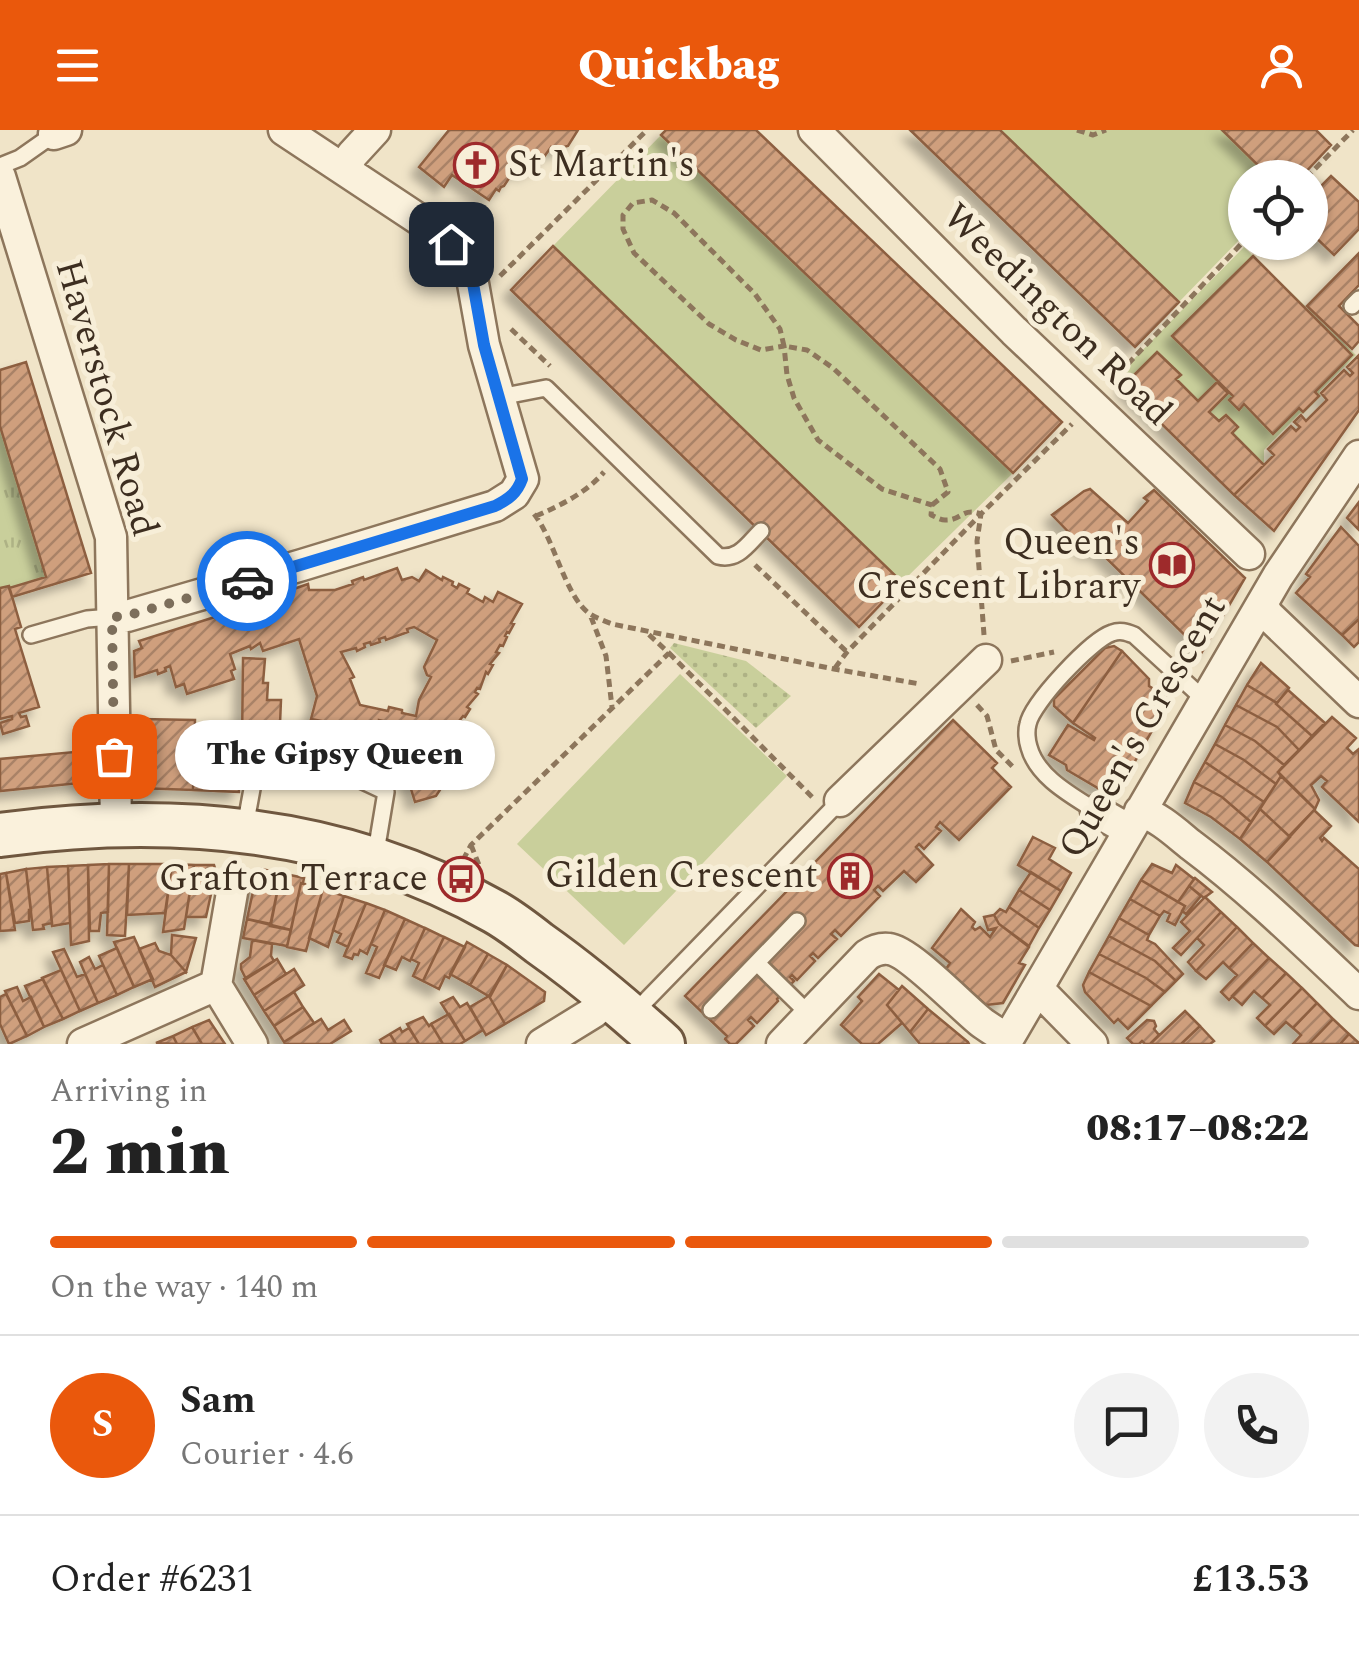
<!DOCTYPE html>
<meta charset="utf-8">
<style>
:root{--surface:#fff;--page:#f2f2f2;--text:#222;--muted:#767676;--line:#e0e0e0;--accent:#ea580c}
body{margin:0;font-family:Spectral,serif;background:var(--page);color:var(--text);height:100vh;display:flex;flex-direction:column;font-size:38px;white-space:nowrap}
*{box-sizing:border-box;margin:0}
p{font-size:32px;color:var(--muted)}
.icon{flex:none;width:55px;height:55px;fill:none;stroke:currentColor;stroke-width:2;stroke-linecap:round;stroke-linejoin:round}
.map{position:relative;height:914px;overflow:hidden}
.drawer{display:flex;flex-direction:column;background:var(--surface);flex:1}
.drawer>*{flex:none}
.controls{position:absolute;left:1228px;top:30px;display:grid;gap:20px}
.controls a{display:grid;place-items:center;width:100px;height:100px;border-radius:50%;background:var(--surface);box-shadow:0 2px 8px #0004;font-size:50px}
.pin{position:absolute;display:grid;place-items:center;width:85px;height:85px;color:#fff;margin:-42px;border-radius:20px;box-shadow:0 5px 15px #0006}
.courier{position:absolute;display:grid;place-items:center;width:100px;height:100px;margin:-50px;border:8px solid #1a73e8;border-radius:50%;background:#fff;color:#222;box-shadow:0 2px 12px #0007}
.bubble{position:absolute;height:70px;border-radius:35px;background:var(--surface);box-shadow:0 2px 8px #0004;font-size:32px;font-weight:800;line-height:70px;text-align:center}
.head em{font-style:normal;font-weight:800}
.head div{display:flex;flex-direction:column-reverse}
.head{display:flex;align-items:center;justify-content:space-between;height:170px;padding:0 50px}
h1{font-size:65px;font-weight:800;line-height:75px}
.bar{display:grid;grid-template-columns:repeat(4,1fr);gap:15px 10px;align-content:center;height:120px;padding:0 50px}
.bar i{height:12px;border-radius:8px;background:var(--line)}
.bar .active{background:var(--accent)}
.bar p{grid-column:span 4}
.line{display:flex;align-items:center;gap:25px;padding:0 50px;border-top:2px solid var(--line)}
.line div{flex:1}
.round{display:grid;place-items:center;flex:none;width:105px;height:105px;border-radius:52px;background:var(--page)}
header{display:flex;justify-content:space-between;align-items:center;height:130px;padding:0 50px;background:var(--accent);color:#fff;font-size:45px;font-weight:800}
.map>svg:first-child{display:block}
</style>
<header><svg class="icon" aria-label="menu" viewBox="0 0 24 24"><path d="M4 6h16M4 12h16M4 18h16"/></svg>Quickbag<svg class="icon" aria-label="person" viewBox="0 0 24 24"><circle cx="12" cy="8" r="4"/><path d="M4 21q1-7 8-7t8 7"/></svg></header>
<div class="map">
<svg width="1359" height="914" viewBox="0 0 1359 914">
<defs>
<pattern id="grass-tufts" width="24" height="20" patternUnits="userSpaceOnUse" patternTransform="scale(2.5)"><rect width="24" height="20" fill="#c9cf9b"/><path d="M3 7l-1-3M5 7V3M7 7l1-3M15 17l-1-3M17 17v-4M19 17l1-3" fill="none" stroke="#aeb285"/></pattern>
<pattern id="park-dots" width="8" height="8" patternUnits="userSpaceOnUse" patternTransform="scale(2.5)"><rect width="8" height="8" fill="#c9cf9b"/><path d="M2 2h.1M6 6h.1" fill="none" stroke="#aeb285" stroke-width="1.8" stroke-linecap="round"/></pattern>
<pattern id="building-hatch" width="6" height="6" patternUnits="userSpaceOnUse" patternTransform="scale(2.5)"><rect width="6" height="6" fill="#cf9f7d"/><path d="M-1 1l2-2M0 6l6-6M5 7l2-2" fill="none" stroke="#a98266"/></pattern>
<filter id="shadow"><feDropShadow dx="-8" dy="8" stdDeviation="5" flood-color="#0004"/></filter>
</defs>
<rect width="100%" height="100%" fill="#f0e4c8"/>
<path fill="url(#grass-tufts)" d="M0,296L46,447L9,458L8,456L0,458Z"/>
<path fill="url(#park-dots)" d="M674,513L746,531L791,566L756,598L670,518Z"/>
<path fill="#c9cf9b" d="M1000,0H1222L1271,47L1245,48V104L1179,172Z
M661,5L1013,343L902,452L553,116Z
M1244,117L1356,225L1319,262L1321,266L1303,284L1300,283L1264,320V335L1234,365L1123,256L1119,244Z
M680,544L787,646L624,815L517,714Z"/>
<path fill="url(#building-hatch)" stroke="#8d5f41" stroke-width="2.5" fill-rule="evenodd" filter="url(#shadow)" d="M449,0H578L568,16L558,18L556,21L551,17L537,37L531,34L526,42L517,36L504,56L501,57L499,61L496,59L489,70L452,45L444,57L419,37Z
M666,0H756L1062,292L1013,343L661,5Z
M910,0H1000L1179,172L1135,217Z
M1222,0H1316L1331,15L1300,48H1271Z
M1331,46L1359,72V99L1334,125L1310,102V67Z
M553,116L902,452L859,497L511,160Z
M1359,123V155L1339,176L1359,196V211L1352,219L1307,176Z
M1253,126L1352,225L1315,262L1319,266L1303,282L1299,278L1273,304L1244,274L1239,280L1229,270L1233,266L1172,206Z
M1157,222L1181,245L1176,249L1198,271L1217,252L1228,263L1209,282L1219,291L1226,285L1238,297L1232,303L1264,335L1234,365L1123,256Z
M1359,225V280L1274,401L1234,365L1274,325L1268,319L1291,296L1296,301L1300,297L1294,292L1301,285L1306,291L1327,270L1321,263L1344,240L1350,246L1353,243L1347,237Z
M26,232L91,443L12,467L9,458L46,447L0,296V240Z
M1090,359L1128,393L1148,371L1144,368L1154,360L1245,448L1202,522L1098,420L1087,421L1052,385L1084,361Z
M1359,372V400L1347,388Z
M1341,397L1359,416V489L1342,505L1296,463L1310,447L1306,444Z
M397,438L402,450L412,447L419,451L426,440L442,450L443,447L453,452L452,455L457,458L459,454L469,459L467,463L483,472L485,467L493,472L498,462L522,474L511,493L514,494L509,503L507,502L505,506L507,507L503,516L500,515L496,522L499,523L490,534L493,535L488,544L486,542L480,559L477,558L475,562L478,564L467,577L470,579L465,587L463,586L460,590L463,592L459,600L456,598L453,605L456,606L451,615L448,613L447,617L413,601V596L403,594L400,606L382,602L383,591L379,590V592L371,591L369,600L311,589L317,566L299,509L263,521L260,513L251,519L250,516L230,524L235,539L231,541L234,549L187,564L184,554L176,557L170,536L165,538L166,541L158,544L157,540L135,547L134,521L142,518L139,511L218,486L232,480L231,477L241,474L242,477L308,454L309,460H335L353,454L352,451L363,447L364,450ZM414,497L437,510L424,537L427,545L431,547L419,570L416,586L402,583V580L389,577L388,581L360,575L350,549L354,547L341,522L356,518L357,521L365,517L364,514L370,512L371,515L380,512L379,509L385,507L386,510L408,502L407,499Z
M9,456L21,497L15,499L39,577L19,583L21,587L26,586L29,596L3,604L0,593L12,589V586L0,589V458Z
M1359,489V512L1354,517L1342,505Z
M1114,516L1122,521L1073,593L1054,576V569L1105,518Z
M1122,521L1149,549V556L1167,567L1168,572L1119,660L1108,664L1067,640L1066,635L1049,625L1068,595L1094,610L1095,608L1073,593Z
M243,528L265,529L263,553H268L267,570H281L280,594L317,603L311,624L270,615L242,613Z
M1261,533L1289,558L1277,573L1247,555Z
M1247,555L1277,573L1276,574L1312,606L1299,620L1277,597L1236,575Z
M1288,560L1325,593L1312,606L1276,574Z
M1236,575L1277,597L1299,620L1284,635L1255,611L1225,595Z
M1332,587L1356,608L1347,618L1353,624L1359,619V692L1322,657L1327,651L1321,646L1311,655L1319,670L1315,679L1278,642Z
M140,589L195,590L193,660L137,658Z
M953,590L997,633L992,638L1011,657L959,710L940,692L936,697L941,701L924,719L919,714L916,717L933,735L916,752L904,741L883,761L878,756L874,760L880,766L841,806L835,800L831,804L837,809L818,828L813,823L810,826L815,831L797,850L792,845L790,847L794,851L777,869L778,871L757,893L751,887L748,890L754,896L736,914H730L725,909L727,906L685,866Z
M1225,595L1255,611L1284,635L1278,642L1281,646L1276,654L1244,630L1215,614Z
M1215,614L1244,630L1276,654L1264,672L1205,632Z
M194,617H217L216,661L193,660Z
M217,617L240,618L239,662L216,661Z
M398,617L444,630L437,647L447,649L436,666L415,672Z
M74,622V629L88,627L90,652L0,661V629Z
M1205,632L1264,672L1251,692L1222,667L1194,652Z
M1281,646L1315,679L1289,706L1260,679Z
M1194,652L1222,667L1251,692L1240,709L1211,687L1185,673Z
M1260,679L1290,707L1267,732L1240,709Z
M1314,680L1331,696L1320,708L1322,711L1324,708L1359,739V816L1355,815L1267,732Z
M1033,707L1055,718L1049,729L1071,743L1061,761L1018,735Z
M109,734L108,782L101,783L99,801H90L88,735Z
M109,734H129L125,806L107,805Z
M129,734H172L165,783L127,785Z
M172,734L194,735L184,799L163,802Z
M1152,734L1172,743L1176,735L1194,749L1178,772L1141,750Z
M88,735L89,811L71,815L68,736Z
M194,735H214L216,741L206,787H186Z
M68,736L70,793L52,796L47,737Z
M47,737L52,793L43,795L44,799L33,800L26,739Z
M26,739L31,780H29V791L15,793L6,743Z
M261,739L281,743L271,794L247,789L257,743Z
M1031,742L1061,761L1050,780L1019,760Z
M6,743L15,800L0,801V744Z
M281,743L304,748L303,753H301L291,800L270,796Z
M1195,748L1212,762L1204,768L1189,756Z
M1141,750L1185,776L1175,795L1167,791L1170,784L1164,781L1160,786L1130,769Z
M301,753L323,759L306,821L287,817Z
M1189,756L1201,766L1186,784L1182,781L1185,776L1178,772Z
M323,759L344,766L328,817L309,808Z
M1019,760L1050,780L1039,798L1009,777Z
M344,766L366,773L348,817L337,812L341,804L333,800Z
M1205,767L1221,782L1181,825L1173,818L1190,801L1181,792Z
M1130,769L1160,786L1149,805L1119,788Z
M366,773L385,780L367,824L360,820L358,825L354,824L352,829L344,826Z
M1009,777L1039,798L1029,816L999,794L994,785L1000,779L1006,782Z
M961,779L975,792L972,797L975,800L980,797L990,807L996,798L988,800L984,787L994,785L999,794L1029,817L1019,833L1025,835L1003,873L986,875L946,839L950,833L932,818Z
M385,780L405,789L379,848L366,843L377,817L371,814Z
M1221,782L1237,797L1196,841L1188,832L1204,815L1197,808Z
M1119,788L1149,805L1147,810L1155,814L1183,844L1176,851L1155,831L1109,806Z
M247,789L291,800L287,816L243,808Z
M405,789L425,798L410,831L402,827L396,840L384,835Z
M1237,797L1253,813L1229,838L1223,832L1206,849L1196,841Z
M425,798L444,807L423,851L413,846L419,833L411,829Z
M172,805L196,808L186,842L171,825Z
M1109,806L1155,831L1176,851L1165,862L1146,848L1099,824Z
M134,807L153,849L134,857L114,812Z
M444,807L465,817L449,848L445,846L439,859L423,851Z
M252,810L272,814L271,826L274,831L246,849L241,839V834L250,827Z
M467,812L488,824L470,855L450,844Z
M155,813L159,821L171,825L186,842L155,857L139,819Z
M1253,813L1269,828L1229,870L1221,862L1237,845L1229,838Z
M117,818L134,857L117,865L99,826Z
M64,819L77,847L85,844L98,873L80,881L53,822Z
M488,824L507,835L490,867L470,855Z
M1099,824L1146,848L1165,862L1151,876L1089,842Z
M89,827L95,839L103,835L117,865L98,873L80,832Z
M1269,828L1286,843L1262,868L1254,861L1242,875L1232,866Z
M277,829L286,844L254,865L244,849Z
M507,835L545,862L544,871L505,894L489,866Z
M294,839L304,855L264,881L254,865Z
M61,840L80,881L63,889L42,848Z
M1089,842L1151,876L1128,899L1118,889L1114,893L1085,862L1083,855Z
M1286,843L1302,858L1265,896L1257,888L1270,875L1262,868Z
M879,844L899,860L887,875L902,893L878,914H862L841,895L862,871L858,867Z
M43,849L63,889L44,897L25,856Z
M902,856L928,879L910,902L887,875Z
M17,857L23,871L31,867L44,897L27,906L5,861Z
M1302,858L1317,873L1293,898L1286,892L1274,904L1265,896Z
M294,862L303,877L274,896L264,881Z
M6,864L27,906L9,914L0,894V867Z
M489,866L505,894L486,905L470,877Z
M453,867L460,877L467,873L483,900L465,911L441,873Z
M1317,873L1333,889L1309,914H1293L1301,905L1293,898Z
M303,877L314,893L284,912L274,896Z
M928,879L968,912L969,914H920L910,902Z
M1185,881L1200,896L1181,914H1150Z
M449,884L465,911L460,914H443L431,894Z
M423,887L429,896L431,894L443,914H419L407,894Z
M321,889L328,900L344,890L351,901L330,914H285L284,912Z
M1333,889L1349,904L1340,914H1309Z
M209,890L225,914H202L192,897Z
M1147,890L1154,891L1156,896L1154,899L1159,905L1150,914H1145L1142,911L1139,914H1133L1127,908Z
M1200,896L1214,911L1210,914H1181Z
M192,897L202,914H177L173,906Z
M400,898L402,902L409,898L419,914H396L390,904Z
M390,904L396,914H382L380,910Z
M1349,904L1359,913V914H1340Z
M173,906L177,914L156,913Z"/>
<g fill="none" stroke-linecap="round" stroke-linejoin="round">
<defs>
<path id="lane" d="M0,36L20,28L54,4
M1352,176L1359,169
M500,267L546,258L718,426C738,431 748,414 761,401
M31,505L87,489L112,487
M1096,681C1071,665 1037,647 1029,617C1027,611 1026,601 1028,594C1032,573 1091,510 1112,503C1120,500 1126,502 1134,505L1206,571
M245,697L257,632L317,638L354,647L386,662L375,728
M757,833L810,885
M711,880L797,791
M634,883L840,671"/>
<path id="street" d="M814,0L1014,201L1249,424
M54,4L66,0
M345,39L352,25L375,0
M0,47L111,407L116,694
M1262,475L1268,485L1359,572
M112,487L127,486L302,435L495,376L514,364L523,349L484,215L472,148L444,106L284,0
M840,671L986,530
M1096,681L1129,700
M1140,681C1159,687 1176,703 1191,715C1251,760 1305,813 1359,864
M234,751L216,855L252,914
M1038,859L1092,914
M83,914L216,855
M542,914L594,882L609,865
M782,914L867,825C873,821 881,818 889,819C909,821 962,877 981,892C989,898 999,904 1007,909
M1005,914L1278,446L1359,326"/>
<path id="secondary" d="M0,705C170,682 343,696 495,782C511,791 525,802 539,813C583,844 623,878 663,914"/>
</defs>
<use href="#lane" stroke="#8d765c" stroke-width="20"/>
<use href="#street" stroke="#8d765c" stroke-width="35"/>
<use href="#secondary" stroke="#6f573f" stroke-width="48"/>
<path stroke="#8d765c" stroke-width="5" stroke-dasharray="8 5" stroke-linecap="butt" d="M1077,0L1093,5L1106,0
M1306,48L1353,0
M500,146L647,0
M511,199L550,236
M1110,253L1245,110
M932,375L948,362L940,339L833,238L807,220L784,216L780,199L755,164L674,83L652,70L633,73L623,85V99L634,123L709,194L736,210L761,220L784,216L787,245L794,268L818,310L882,359L932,375L931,385C936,387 940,390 945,390C961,391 962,377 981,384
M534,384C555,410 565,467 590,484C596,488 605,491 612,494L834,539L920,554
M536,386C561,375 586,363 604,342
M755,435L847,522
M591,487L606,526L612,577
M984,505L977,411L981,384L1072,294
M669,523L815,670
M1011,531L1054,522
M835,538L847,522L979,386
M977,575L987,586L996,620L1013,637
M471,715L479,735
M463,730L471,715L669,523L646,502"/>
<use href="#lane" stroke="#faf1dc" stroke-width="15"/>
<use href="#street" stroke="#faf1dc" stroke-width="30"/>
<use href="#secondary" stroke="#faf1dc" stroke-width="42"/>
</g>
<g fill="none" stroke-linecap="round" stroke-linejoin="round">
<path stroke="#7c6e5b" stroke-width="10" stroke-dasharray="0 18" d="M114,626L112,487L126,486L247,451"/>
<path stroke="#1a73e8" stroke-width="12" d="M247,451L495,376C509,369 517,363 522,349L484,215L472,148L451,114"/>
</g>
<defs>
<symbol id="church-ring" viewBox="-11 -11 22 22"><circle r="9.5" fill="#f7eed8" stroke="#9e2a2b" stroke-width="1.5"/><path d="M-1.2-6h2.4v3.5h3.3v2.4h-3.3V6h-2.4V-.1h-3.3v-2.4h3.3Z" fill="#9e2a2b"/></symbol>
<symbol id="library-ring" viewBox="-11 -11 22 22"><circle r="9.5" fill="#f7eed8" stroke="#9e2a2b" stroke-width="1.5"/><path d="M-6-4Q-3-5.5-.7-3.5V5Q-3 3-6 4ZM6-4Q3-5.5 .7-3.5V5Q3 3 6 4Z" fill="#9e2a2b"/></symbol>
<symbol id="building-ring" viewBox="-11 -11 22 22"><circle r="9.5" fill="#f7eed8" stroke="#9e2a2b" stroke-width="1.5"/><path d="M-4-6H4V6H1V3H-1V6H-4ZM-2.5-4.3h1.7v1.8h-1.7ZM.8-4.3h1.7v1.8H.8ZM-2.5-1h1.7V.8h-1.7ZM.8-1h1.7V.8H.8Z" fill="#9e2a2b"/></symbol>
<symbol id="bus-ring" viewBox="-11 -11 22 22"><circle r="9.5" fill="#f7eed8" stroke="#9e2a2b" stroke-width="1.5"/><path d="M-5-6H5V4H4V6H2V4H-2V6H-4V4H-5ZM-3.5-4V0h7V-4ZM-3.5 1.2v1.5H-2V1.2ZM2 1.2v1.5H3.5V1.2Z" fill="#9e2a2b"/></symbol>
</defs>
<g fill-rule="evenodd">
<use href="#church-ring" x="451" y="10" width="50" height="50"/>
<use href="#library-ring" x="1147" y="410" width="50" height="50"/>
<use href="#building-ring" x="825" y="721" width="50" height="50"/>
<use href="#bus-ring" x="436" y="724" width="50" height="50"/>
</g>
<g text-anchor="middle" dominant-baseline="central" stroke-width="10" stroke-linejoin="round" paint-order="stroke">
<g font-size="38" fill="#3d2e20" stroke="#f7eed8" text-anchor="end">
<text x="508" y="35" text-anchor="start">St Martin's</text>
<text x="1140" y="413">Queen's<tspan x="1140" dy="44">Crescent Library</tspan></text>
<text x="818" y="746">Gilden Crescent</text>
<text x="428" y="749">Grafton Terrace</text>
</g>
<g font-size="38" fill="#3d2e20" stroke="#f7eed8">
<text transform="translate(1057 185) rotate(44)">Weedington Road</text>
<text transform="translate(106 268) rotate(74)">Haverstock Road</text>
<text transform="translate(1143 597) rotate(-60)">Queen's Crescent</text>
</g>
</g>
</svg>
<div class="controls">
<a><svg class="icon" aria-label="locate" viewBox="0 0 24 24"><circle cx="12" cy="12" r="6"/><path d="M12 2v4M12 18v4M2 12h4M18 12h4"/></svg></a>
</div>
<div class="pin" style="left:114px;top:626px;background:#ea580c"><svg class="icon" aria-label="bag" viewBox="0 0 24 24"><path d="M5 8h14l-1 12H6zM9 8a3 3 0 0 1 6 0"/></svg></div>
<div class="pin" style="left:451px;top:114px;background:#1f2937"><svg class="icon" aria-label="home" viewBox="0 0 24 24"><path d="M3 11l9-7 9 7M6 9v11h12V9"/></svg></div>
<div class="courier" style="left:247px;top:451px"><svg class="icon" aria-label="car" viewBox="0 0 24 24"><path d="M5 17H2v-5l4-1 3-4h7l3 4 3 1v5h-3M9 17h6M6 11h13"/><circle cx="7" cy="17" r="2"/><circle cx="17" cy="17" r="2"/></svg></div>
<div class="bubble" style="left:175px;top:590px;width:320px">The Gipsy Queen</div>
</div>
<section class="drawer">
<div class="head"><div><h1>2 min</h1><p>Arriving in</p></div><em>08:17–08:22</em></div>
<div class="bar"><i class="active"></i><i class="active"></i><i class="active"></i><i></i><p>On the way · 140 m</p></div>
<div class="line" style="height:180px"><b class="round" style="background:var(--accent);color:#fff">S</b><div><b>Sam</b><p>Courier · 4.6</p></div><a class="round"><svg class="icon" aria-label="chat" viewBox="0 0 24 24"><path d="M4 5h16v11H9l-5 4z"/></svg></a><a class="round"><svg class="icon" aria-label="phone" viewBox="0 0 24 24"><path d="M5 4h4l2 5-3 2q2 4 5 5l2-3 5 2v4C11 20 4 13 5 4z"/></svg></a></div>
<div class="line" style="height:130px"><div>Order #6231</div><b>£13.53</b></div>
</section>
